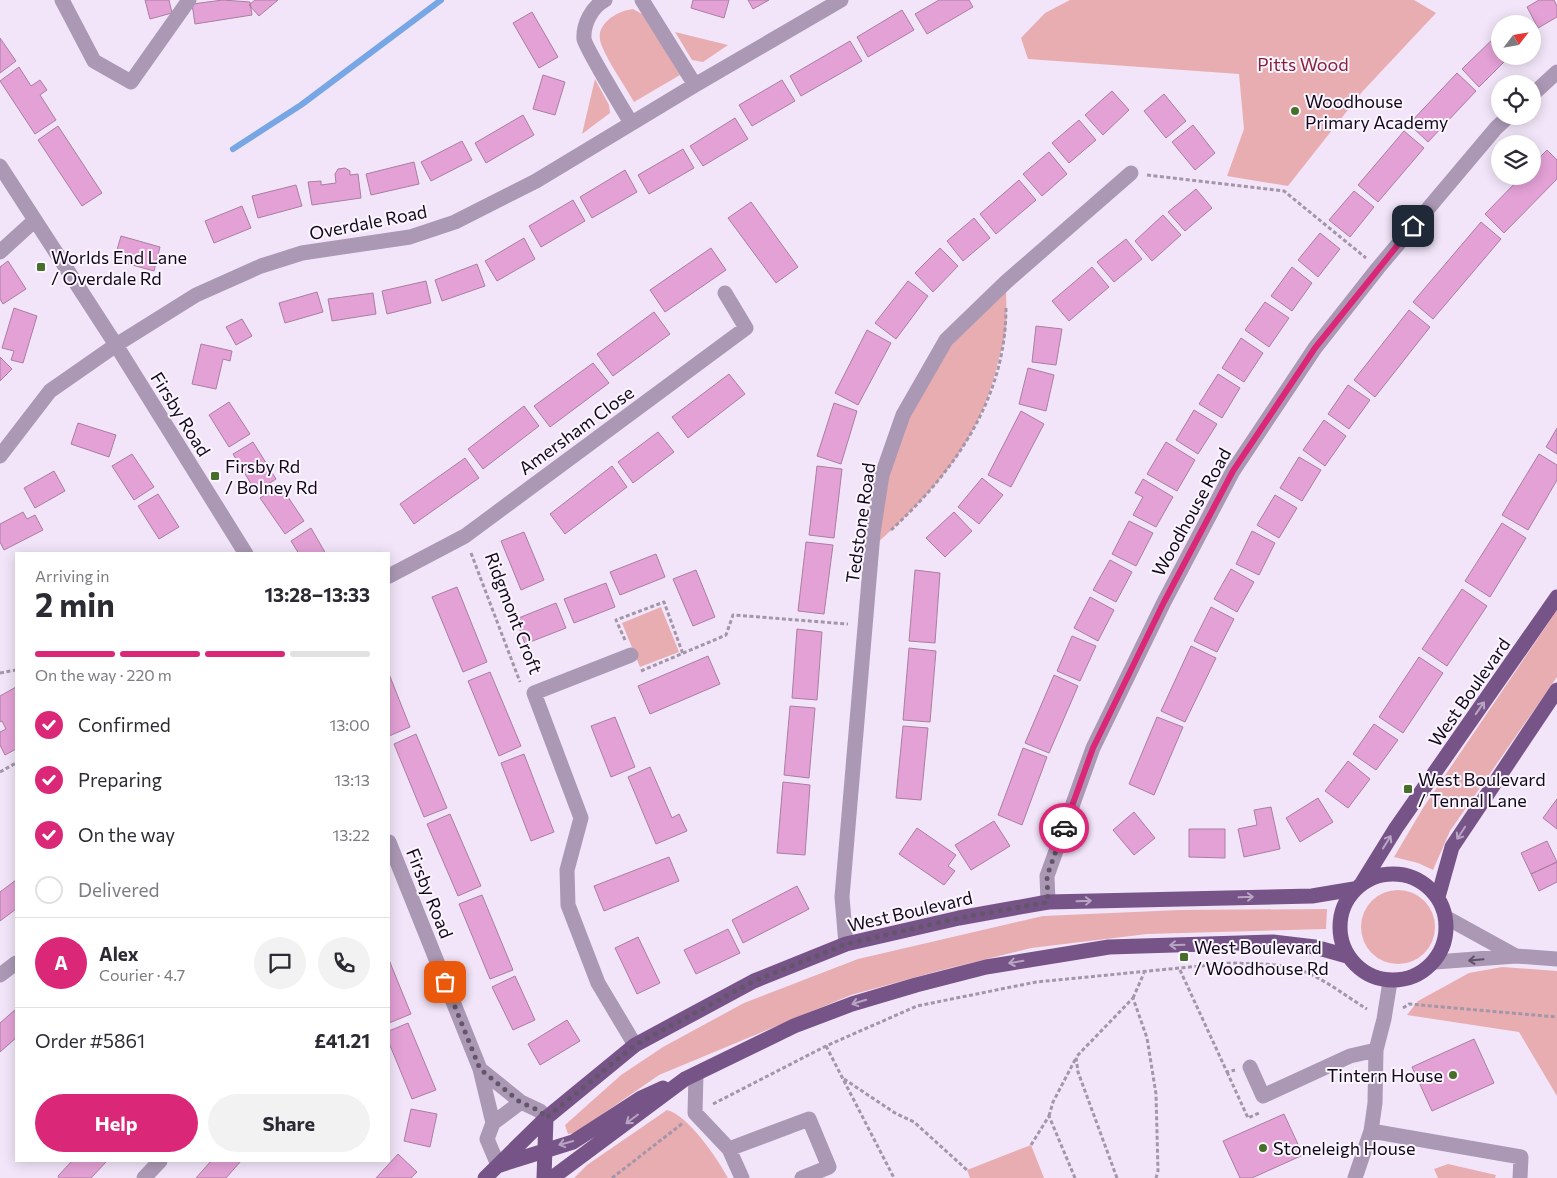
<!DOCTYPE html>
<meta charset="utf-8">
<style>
:root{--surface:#fff;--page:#f2f2f3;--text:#2b2b33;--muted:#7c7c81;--line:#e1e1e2;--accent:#db2777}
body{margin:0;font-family:Commissioner,sans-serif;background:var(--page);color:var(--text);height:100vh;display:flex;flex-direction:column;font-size:19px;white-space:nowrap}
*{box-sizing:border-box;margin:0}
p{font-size:16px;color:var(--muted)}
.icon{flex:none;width:28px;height:28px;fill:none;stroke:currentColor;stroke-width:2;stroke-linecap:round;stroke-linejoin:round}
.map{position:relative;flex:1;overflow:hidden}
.panel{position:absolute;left:15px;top:552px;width:375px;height:610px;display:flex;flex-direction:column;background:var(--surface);border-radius:0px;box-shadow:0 2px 12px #0003}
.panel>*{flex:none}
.needle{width:32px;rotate:59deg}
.tools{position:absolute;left:1491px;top:15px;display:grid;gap:10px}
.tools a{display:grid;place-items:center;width:50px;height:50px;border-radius:50%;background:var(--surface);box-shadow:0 2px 12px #0003;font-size:25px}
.pin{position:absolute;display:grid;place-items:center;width:42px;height:42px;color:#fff;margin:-21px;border-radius:10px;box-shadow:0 2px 8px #0006}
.courier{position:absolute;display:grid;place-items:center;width:50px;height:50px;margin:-25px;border:4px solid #db2777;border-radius:50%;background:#fff;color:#222;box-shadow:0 1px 6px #0007}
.summary em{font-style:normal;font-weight:700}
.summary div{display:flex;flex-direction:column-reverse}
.summary{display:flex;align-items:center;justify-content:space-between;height:85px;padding:0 20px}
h1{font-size:32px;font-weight:700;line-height:38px}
.bar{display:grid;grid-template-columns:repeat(4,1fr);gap:8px 5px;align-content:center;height:60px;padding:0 20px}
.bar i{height:6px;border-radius:4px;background:var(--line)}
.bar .active{background:var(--accent)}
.bar p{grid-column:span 4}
.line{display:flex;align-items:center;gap:12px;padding:0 20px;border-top:1px solid var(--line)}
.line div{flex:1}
.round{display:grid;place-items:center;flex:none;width:52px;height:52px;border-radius:26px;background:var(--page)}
ol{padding:0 20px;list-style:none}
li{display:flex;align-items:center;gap:15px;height:55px}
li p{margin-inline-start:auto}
li .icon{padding:5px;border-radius:50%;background:var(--accent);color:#fff;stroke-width:4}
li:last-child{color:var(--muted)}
li i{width:28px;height:28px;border:2px solid var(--line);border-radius:50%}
.button{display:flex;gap:10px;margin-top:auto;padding:10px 20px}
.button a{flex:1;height:58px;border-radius:30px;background:var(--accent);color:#fff;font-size:20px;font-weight:700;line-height:58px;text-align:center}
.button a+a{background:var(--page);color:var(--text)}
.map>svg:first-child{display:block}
</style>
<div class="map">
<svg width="1557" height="1178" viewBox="0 0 1557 1178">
<rect width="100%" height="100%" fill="#f2e5f9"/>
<path fill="#e8adb1" d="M1070,0H1414L1436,13L1362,92L1288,186L1227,176L1244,129L1239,74L1028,59L1021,38L1045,13Z
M633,9L644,15L680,75L634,102C624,84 609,64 601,44C594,24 617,11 633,9Z
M675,32L728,45L703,62L692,60Z
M595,79L609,105L610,113L582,134Z
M1006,282C1006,297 1007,313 1006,328C1005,339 1001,351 998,362C979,445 933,492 872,548L882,475L946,340Z
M661,607L679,652L640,667L622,623Z
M1557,610V677L1450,831L1433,870L1418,863L1394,857L1423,808Z
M1361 927a37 37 0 1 1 74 0a37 37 0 1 1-74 0Z
M1327,909L1326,929L1147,934L1031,948L938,971L851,995L659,1075L575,1133L568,1134L565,1125L621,1075L663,1047L744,1003L858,959L1043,916L1180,910Z
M1502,967L1557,971V1096L1519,1032L1407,1015L1418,1001L1469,973Z
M667,1110C689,1116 717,1158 728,1178H574L587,1165Z
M1031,1145L1044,1178H970L967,1170Z
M1448,1164L1496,1175L1495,1178H1438L1434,1169Z"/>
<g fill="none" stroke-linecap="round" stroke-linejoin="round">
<path stroke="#76a7e4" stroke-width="6" d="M233,149L301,105L441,0"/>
</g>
<path fill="#e3a1d6" stroke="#aa7ea1" d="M145,0H169L172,13L150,19Z
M223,0L250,2L252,15L195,24L192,4Z
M255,0H278L259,16L249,5Z
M693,0H729L724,18L691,8Z
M748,0H769L753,9Z
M939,0H969L973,7L927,34L915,14Z
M1539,0H1554L1557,6V17L1538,28L1527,7Z
M902,10L914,30L868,57L857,37Z
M532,12L558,57L539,68L513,23Z
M1500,32V56H1510L1479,87L1462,69Z
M0,38L16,61L0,73Z
M850,41L862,61L801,96L790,76Z
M19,67L31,86L40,80L47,90L40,95L56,120L35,134L0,81Z
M1457,73L1476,91L1428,142L1409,124Z
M543,75L565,82L555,115L533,109Z
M782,80L795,101L752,126L739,105Z
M1112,91L1129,110L1103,135L1085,115Z
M1164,94L1186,121L1166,138L1144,111Z
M523,115L534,135L486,163L475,143Z
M735,118L748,139L703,166L690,146Z
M1079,120L1096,140L1069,163L1052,143Z
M1193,125L1215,153L1195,170L1172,142Z
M58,126L102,193L82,206L38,140Z
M1404,131L1424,148L1378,202L1358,185Z
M462,141L472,160L431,181L421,162Z
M683,149L694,168L649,194L638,175Z
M1547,150L1557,160V179L1504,233L1485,214L1522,176H1532V165Z
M1049,152L1067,174L1042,196L1023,174Z
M414,162L419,184L371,195L366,174Z
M345,168L350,171V175L358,174L361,198L312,205L308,182L321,181V185L336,183L335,174L338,169Z
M625,170L637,192L592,218L580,197Z
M1019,180L1036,200L996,234L980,214Z
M296,185L302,206L258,218L252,196Z
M1196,189L1212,208L1185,231L1168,212Z
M1354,191L1374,207L1350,237L1329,220Z
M573,200L585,221L541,247L529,226Z
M751,202L798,267L776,283L728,218Z
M242,206L251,228L214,243L205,221Z
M1163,215L1181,235L1152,261L1135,241Z
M974,218L990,238L963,261L947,241Z
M1481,222L1501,239L1433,319L1413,302Z
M1320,233L1340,249L1318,277L1298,260Z
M121,236L160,247L154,271L114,260Z
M524,238L535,259L497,281L485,261Z
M1126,239L1142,259L1114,282L1097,262Z
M711,248L726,270L665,312L650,290Z
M940,248L958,266L933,292L915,273Z
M8,261L26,289L3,304L0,299V267Z
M477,264L485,286L442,301L435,280Z
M1092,267L1109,287L1069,321L1052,301Z
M1292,267L1312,283L1292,311L1271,296Z
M426,281L431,303L387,314L382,291Z
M908,281L928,296L896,339L875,323Z
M317,292L323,312L285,323L279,303Z
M373,293L376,314L332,321L328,299Z
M1265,302L1289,318L1269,347L1245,330Z
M14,308L37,316L23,363L11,360L14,351L2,348Z
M1409,310L1430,327L1375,397L1354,380Z
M654,312L670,334L613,376L597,354Z
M242,319L252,336L236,345L226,327Z
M1036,326L1062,329L1056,365L1032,362Z
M867,330L891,343L858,405L835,393Z
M1241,338L1263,353L1244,382L1222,368Z
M201,344L232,351L230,361L223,359L216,389L192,384Z
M0,357L12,369L0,381Z
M593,363L609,383L550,427L534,406Z
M1028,368L1054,375L1046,411L1019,404Z
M729,374L745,394L688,438L672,417Z
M1218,374L1240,388L1222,418L1199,404Z
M1348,385L1370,400L1349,429L1328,414Z
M229,402L250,434L229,447L209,415Z
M834,403L857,411L841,464L817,456Z
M524,406L539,426L483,469L468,449Z
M1194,410L1217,424L1198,454L1176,440Z
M1021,411L1044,424L1011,487L988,475Z
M1324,420L1346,436L1325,466L1303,450Z
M78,423L116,435L109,457L71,444Z
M1557,428V454L1546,447Z
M658,432L674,452L633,483L618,462Z
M253,442L276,479L256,492L233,454Z
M1166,442L1195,460L1177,491L1147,474Z
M132,454L154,487L134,500L112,466Z
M1539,454L1557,465V480L1528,530L1502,515Z
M1299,457L1321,470L1302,501L1280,488Z
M465,458L479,478L414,524L400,504Z
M612,466L627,487L565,534L550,514Z
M817,466L842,469L834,538L809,535Z
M54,471L65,491L35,508L24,488Z
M982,478L1003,495L979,524L958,507Z
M1143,479L1173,497L1156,527L1133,515L1143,497L1135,493Z
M280,485L304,521L285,534L260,498Z
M158,494L179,527L159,539L138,506Z
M1275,495L1297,508L1279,538L1257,525Z
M23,512L27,519L35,515L43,530L4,550L0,542V524Z
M954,512L972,531L945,557L926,538Z
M1129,521L1153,533L1136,566L1112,554Z
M1502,523L1526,538L1490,597L1465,581Z
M311,528L326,554H299L291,541Z
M1252,531L1275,543L1259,575L1236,564Z
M524,532L544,580L521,590L501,541Z
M806,542L833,545L824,614L798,611Z
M656,554L665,577L620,595L610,572Z
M1110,560L1132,572L1116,602L1093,590Z
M1231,569L1254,582L1237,612L1214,599Z
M696,570L715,617L693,626L673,579Z
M915,570L940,573L935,643L909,641Z
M606,583L615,607L574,623L564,599Z
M457,587L487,662L463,672L432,597Z
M1462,589L1487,606L1447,666L1422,649Z
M1090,597L1114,610L1098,641L1074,628Z
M556,603L566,628L525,644L516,619Z
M1211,607L1234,619L1217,652L1194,641Z
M797,629L822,632L817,700L792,698Z
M1072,636L1096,646L1080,681L1057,671Z
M1191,646L1216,658L1185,722L1161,711Z
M909,648L936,651L930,722L903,720Z
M708,656L720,684L650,714L638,686Z
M1419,657L1443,673L1403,733L1379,717Z
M490,672L521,746L499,756L468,681Z
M389,674L410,727L389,736Z
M1054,675L1078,686L1049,753L1025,743Z
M16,687V749L5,755L0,745V732L6,729L2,721L0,722V696Z
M790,706L815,708L809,778L784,775Z
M615,717L635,767L611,777L591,726Z
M1157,717L1183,727L1154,795L1129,784Z
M1374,724L1398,740L1376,770L1353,754Z
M903,726L928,728L921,800L896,798Z
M416,734L447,808L424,817L394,744Z
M1023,748L1047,757L1022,825L998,815Z
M524,754L554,832L531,841L501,763Z
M1348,761L1370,779L1348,808L1325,791Z
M650,767L672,818L679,814L687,831L656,844L628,777Z
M783,782L810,785L805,855L777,853Z
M1318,798L1333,822L1300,842L1286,818Z
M1557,799V829L1543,818Z
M1271,807L1280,849L1244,857L1238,829L1257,825L1254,810Z
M1134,812L1155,838L1134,855L1113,830Z
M450,814L481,886L458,896L427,824Z
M994,821L1010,846L971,870L955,845Z
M917,828L956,855L948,866L955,871L944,885L899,854Z
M1189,829H1225V858L1189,857Z
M1547,841L1557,862L1531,874L1521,853Z
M669,857L679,881L604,911L594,886Z
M1557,862V882L1539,891L1531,874Z
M16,880V909L0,921V892Z
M797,886L809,909L743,943L732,920Z
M482,895L513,970L490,979L459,904Z
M728,929L740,953L696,974L684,950Z
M638,937L660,983L637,994L615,948Z
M389,960L411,1014L389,1023Z
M515,976L535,1020L513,1030L492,987Z
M16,1009V1038L0,1052V1023Z
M567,1020L580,1041L540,1065L528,1044Z
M408,1023L436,1090L412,1099L389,1043V1031Z
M1474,1039L1494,1083L1432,1111L1412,1067Z
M411,1109L437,1114L430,1147L404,1141Z
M1284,1114L1303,1155L1252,1178H1240L1223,1141Z
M398,1154L417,1172L411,1178H376Z
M72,1161H107L91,1178H59L58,1176Z
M211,1161H241L226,1178H196Z"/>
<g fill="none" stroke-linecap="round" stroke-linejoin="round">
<path stroke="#a396a9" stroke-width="3" stroke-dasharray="4 2.5" stroke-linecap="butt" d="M1147,175L1284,191L1366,258
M891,530C955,471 1006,398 1006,308
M471,553L520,682
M625,640L616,620L664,602L683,654
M641,671L726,635L733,615L848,624
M0,673L16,670
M0,772L16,763
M1180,970L1227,1072L1235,1070
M1133,998L1144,973
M1403,1008L1409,1004L1557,1017
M826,1046L894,1178
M1227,1072L1248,1118L1259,1113
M844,1079L895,1113L914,1122L967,1170
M713,1104L826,1046L917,1006L1036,982L1231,963C1251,964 1273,963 1293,968C1319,974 1345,996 1367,1009
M1049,1116L1053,1102L1076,1058
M1031,1145L1049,1116L1075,1178
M612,1178L683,1123
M1117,1178L1078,1072L1076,1057L1133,998L1147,1038L1156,1094L1158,1171L1156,1178"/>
<path stroke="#ab98b5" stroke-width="15" d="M62,0L94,61L131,82L189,0
M605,0C592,7 583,24 584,39C586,49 623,109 631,123
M642,0L695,85
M1532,95L1557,72
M0,166L116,345L246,554
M0,252L34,221
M0,456L50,391L116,345L196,295L261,266L302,253L410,237L455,222L536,181L695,85L841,0
M389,576L465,536L746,328L725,293
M631,655L534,693L581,818L567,870L568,905L598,983L635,1045
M389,842L480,1069L493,1123L487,1139L498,1165
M1048,902L1047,876L1093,748L1164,602L1233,471L1315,348L1378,268L1496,128L1509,116
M1447,918L1516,956
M846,944L842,897L873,533L882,475L903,415L946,340L1006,282L1131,173
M1435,962L1516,956L1557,959
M0,975L16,963
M1250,1067L1263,1096L1350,1056L1376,1050
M480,1069L521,1102L540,1111L546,1118
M696,1074L695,1113L729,1149L742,1178
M493,1123L521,1102
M1371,1131L1521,1157L1520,1178
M729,1149L809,1119L829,1167L802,1178
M144,1178L160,1161
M1355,1178L1371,1131L1375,1103L1376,1050L1384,1019L1390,982"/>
<path stroke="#765487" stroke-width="15" d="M1340 927a53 53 0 1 1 106 0a53 53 0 1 1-106 0Z
M1362,883L1396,828L1557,597
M1438,897L1452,847L1557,690
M500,1165L573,1142L641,1098L663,1088
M485,1178L546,1118L635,1045L754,981L846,944L959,918L1048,902L1312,896L1354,889
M544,1178L546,1118
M552,1178L685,1079L794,1026L852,1004L916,985L986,967L1109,947L1273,942L1315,947L1347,956"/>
</g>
<defs><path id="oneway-shaft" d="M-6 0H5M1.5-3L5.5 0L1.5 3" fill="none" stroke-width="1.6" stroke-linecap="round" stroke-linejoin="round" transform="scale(1.25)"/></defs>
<g stroke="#b8a4c3">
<use href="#oneway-shaft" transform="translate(1480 708) rotate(-55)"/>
<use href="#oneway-shaft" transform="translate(1461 833) rotate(123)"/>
<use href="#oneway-shaft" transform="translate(1387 842) rotate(-58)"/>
<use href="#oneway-shaft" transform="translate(1246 897) rotate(-2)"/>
<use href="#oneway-shaft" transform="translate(1084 901) rotate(-2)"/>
<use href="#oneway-shaft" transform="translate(1177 945) rotate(178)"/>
<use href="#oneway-shaft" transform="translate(1016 962) rotate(171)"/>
<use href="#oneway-shaft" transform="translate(859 1002) rotate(163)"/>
<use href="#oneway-shaft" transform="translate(632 1119) rotate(143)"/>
<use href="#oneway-shaft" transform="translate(566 1143) rotate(164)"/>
</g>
<use stroke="#605068" href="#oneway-shaft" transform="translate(1476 960) rotate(175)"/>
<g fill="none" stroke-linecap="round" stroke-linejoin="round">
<path stroke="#625668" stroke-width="5" stroke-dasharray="0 9" d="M445,982L480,1069L520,1102L540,1111L546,1118L635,1045L754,981L846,944L959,918L1048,902L1047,876L1064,828"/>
<path stroke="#db2777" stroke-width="6" d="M1064,828L1093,748L1164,602L1233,471L1315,348L1413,226"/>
</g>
<g fill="#476f2a" stroke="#fbf5ff" stroke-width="2">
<circle cx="1295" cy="111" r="5"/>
<rect x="36" y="262" width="10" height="10" rx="2.5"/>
<rect x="210" y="471" width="10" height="10" rx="2.5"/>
<rect x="1403" y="784" width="10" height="10" rx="2.5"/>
<rect x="1179" y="952" width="10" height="10" rx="2.5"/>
<circle cx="1453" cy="1075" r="5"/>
<circle cx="1263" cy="1148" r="5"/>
</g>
<g text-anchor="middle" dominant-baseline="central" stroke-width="4" stroke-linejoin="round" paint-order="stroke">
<g font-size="18" fill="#862337" stroke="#fbf5ff">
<text x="1303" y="64">Pitts Wood</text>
</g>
<g font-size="18" fill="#14091a" stroke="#fbf5ff" text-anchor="start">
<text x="1305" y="101">Woodhouse<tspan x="1305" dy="21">Primary Academy</tspan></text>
<text x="51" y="257">Worlds End Lane<tspan x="51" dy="21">/ Overdale Rd</tspan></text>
<text x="225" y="466">Firsby Rd<tspan x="225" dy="21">/ Bolney Rd</tspan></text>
<text x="1418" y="779">West Boulevard<tspan x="1418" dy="21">/ Tennal Lane</tspan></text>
<text x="1194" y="947">West Boulevard<tspan x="1194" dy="21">/ Woodhouse Rd</tspan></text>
<text x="1443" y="1075" text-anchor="end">Tintern House</text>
<text x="1273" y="1148">Stoneleigh House</text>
</g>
<g font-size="18" fill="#14091a" stroke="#fbf5ff">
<text transform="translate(368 222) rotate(-11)">Overdale Road</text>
<text transform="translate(181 414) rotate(58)">Firsby Road</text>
<text transform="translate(576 430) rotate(-36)">Amersham Close</text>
<text transform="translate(1191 512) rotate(-61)">Woodhouse Road</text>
<text transform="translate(860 523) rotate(-82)">Tedstone Road</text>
<text transform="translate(514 613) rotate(69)">Ridgmont Croft</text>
<text transform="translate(1469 692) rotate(-55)">West Boulevard</text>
<text transform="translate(430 893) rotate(68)">Firsby Road</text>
<text transform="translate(910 911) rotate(-13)">West Boulevard</text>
</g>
</g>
</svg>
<div class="tools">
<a><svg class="needle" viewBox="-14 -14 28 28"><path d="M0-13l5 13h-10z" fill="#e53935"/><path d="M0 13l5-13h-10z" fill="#7c7c81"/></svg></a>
<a><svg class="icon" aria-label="locate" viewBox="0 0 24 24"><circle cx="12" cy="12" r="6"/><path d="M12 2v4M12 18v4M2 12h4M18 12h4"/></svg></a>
<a><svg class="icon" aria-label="layers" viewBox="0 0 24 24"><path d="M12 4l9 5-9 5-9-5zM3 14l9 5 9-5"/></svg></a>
</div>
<div class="pin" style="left:445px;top:982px;background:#ea580c"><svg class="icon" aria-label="bag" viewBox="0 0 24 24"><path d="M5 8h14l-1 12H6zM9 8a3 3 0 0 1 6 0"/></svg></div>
<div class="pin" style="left:1413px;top:226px;background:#1f2937"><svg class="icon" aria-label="home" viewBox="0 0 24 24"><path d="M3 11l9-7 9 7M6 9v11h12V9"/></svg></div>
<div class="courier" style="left:1064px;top:828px"><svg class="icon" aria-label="car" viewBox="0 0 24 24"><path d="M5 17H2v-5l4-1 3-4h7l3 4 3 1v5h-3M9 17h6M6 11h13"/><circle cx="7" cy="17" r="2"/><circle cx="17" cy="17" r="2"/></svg></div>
<section class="panel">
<div class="summary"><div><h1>2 min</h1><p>Arriving in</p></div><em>13:28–13:33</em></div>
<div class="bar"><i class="active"></i><i class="active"></i><i class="active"></i><i></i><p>On the way · 220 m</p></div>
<ol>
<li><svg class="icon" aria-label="check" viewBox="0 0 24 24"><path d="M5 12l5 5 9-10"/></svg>Confirmed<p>13:00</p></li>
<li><svg class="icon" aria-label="check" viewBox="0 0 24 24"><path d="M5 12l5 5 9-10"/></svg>Preparing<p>13:13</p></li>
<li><svg class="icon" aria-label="check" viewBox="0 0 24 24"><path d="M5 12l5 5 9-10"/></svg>On the way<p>13:22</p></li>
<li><i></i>Delivered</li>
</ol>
<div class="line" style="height:90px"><b class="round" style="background:var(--accent);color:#fff">A</b><div><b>Alex</b><p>Courier · 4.7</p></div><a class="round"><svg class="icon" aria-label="chat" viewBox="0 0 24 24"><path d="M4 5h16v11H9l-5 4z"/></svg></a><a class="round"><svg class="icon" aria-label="phone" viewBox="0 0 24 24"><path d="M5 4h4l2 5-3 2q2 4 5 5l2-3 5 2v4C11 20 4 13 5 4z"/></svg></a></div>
<div class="line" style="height:65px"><div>Order #5861</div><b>£41.21</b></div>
<div class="button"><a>Help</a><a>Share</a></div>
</section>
</div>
